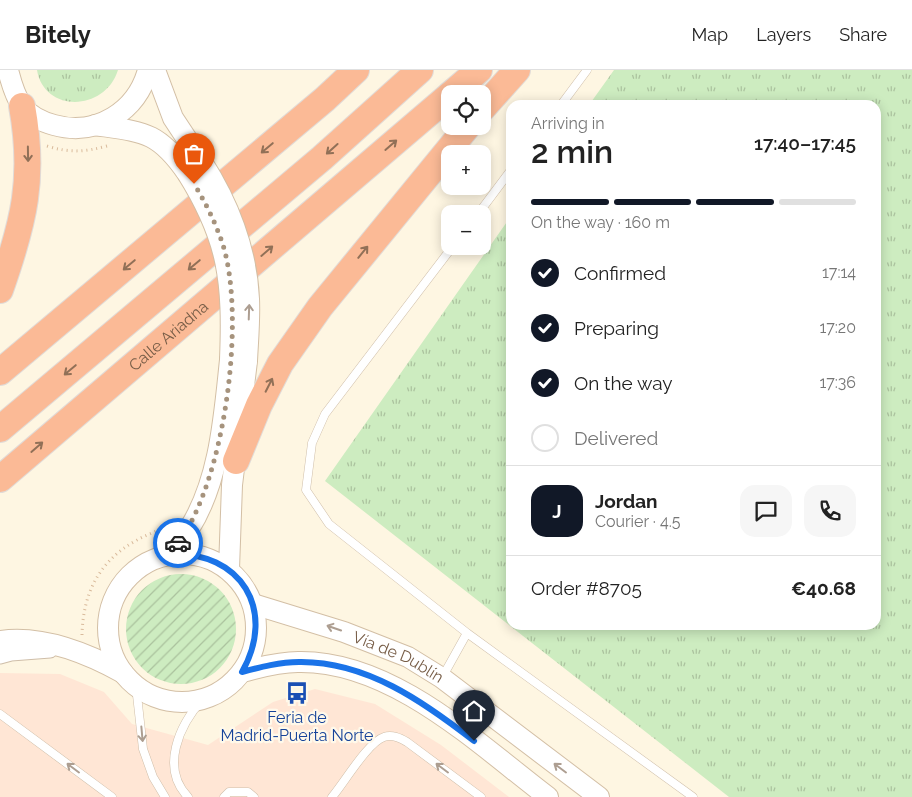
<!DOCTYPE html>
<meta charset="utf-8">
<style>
:root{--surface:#fff;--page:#f6f6f6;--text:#222;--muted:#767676;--line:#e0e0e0;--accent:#111827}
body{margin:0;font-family:Raleway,sans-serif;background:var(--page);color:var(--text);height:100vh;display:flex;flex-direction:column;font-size:19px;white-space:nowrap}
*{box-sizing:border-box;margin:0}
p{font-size:16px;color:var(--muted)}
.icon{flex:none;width:28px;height:28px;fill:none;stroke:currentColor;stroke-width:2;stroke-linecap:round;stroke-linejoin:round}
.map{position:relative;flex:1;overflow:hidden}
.side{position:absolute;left:506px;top:30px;width:375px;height:530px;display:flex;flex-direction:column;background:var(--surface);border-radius:15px;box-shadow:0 2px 12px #0003}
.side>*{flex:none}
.controls{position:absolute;left:441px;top:15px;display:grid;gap:10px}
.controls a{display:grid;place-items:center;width:50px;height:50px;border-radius:10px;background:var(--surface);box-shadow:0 2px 12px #0003;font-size:25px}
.pin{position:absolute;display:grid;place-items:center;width:42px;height:42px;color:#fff;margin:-51px -21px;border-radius:50% 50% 50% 0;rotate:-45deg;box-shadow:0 0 5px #0007}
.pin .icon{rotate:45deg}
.courier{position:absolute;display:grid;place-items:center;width:50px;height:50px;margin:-25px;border:4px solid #1a73e8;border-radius:50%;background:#fff;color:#222;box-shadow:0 1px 6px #0007}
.overview em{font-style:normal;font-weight:600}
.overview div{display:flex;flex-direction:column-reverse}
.overview{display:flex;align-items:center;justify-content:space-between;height:85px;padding:0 25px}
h1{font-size:32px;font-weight:600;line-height:38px}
.bar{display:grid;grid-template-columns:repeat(4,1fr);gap:8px 5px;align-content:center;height:60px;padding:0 25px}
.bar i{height:6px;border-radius:4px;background:var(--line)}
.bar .on{background:var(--accent)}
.bar p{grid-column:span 4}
.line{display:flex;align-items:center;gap:12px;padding:0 25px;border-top:1px solid var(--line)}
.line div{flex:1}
.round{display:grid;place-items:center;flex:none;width:52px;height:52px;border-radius:15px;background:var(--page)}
ol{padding:0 25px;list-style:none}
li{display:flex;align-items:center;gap:15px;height:55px}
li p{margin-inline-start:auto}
li .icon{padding:5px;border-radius:50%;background:var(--accent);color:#fff;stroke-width:4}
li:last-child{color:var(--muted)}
li i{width:28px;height:28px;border:2px solid var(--line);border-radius:50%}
header{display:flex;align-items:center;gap:30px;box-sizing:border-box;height:70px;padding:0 25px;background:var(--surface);border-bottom:1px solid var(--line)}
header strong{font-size:24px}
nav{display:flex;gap:28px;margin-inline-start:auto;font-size:18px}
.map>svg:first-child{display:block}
</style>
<header>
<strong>Bitely</strong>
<nav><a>Map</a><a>Layers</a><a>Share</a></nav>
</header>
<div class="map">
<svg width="912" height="727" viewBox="0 0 912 727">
<defs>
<pattern id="grass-tufts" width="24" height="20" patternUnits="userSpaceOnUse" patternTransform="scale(1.25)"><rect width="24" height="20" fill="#cdecc0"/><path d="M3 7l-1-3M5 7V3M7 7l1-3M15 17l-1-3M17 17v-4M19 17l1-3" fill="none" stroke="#abc29e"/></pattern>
<pattern id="garden-furrows" width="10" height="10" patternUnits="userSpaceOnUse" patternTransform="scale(1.25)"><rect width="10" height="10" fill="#cdecc0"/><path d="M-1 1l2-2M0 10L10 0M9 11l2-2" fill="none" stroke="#abc29e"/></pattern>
</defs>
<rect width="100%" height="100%" fill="#fef6e2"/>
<path fill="#ffe6d5" d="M0,603L60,604L104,622L132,654L208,675L273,632L315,619L375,634L441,675L509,727H0Z"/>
<path fill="url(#grass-tufts)" d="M37,0H118C105,42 44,43 37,0Z
M614,0H912V727H729L325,411L511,146V555H876V35H589Z"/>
<path fill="url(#garden-furrows)" d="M126 559a55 55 0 1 1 110 0a55 55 0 1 1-110 0Z"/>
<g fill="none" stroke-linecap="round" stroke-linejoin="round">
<defs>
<path id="lane" d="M561,35L587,0
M478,144L511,100
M467,563L693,727
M443,606L467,563L329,454L306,420L312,373L325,344L453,176
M136,616L143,679L153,707L165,727
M0,644L112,727
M188,727C160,698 179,655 203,629
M224,727L229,722H248L254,727
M332,727C344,713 368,672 384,667C392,664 400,668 407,672L481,727"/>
<path id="street" d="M0,586L11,583L50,580"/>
<g id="secondary">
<path d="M8,0C11,12 15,26 22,36C30,46 43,52 54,55C97,67 137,41 148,0"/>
<path d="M155,0L173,48L202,92"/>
<path d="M95,55C143,62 158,61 187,103"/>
<circle cx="182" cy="558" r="74"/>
<path d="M170,484C176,476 183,468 189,459C220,410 224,346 230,290"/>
<path d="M229,499L232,415L247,291"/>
<path id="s1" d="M253,534L344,562L408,587L442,608L599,727"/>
<path d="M0,571C42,565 87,583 123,603"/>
<path d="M242,602C260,597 279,592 298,592C392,590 478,674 548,727"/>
</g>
<g id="highway">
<path d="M451,24L479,0"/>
<path d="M482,39L517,0"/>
<path d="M0,220C24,152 35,108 22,36"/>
<path d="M0,302L325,29L356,0"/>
<path d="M0,359L322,88L420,0"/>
<path d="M236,391L259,335L280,294L320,237L468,56"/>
<path id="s2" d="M0,409L450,25"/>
</g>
</defs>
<use href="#lane" stroke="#cfbea9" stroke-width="9"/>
<use href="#street" stroke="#cfbea9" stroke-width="17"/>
<use href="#secondary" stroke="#d3bfa5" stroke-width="22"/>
<use href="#highway" stroke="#e1dbd7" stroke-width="28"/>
<path stroke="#d9ba9b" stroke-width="3" stroke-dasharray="1 4" stroke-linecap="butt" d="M47,76C69,83 85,82 107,76
M82,565C83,523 99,491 137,470C147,464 158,462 168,454"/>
<use href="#lane" stroke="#fff" stroke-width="8"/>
<use href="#street" stroke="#fff" stroke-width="15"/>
<use href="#secondary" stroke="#fff" stroke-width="20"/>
<use href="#highway" stroke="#fbba96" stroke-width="26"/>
<defs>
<path id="secondary-bridge" d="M202,92C228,132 247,180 249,229C250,249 248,270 247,291
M187,103C229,170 233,212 230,290"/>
</defs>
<use href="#secondary-bridge" stroke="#d3bfa5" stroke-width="22" stroke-linecap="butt"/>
<use href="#secondary-bridge" stroke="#fff" stroke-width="20"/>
</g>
<defs><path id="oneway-shaft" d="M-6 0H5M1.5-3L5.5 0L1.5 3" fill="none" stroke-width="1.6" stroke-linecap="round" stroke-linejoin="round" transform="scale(1.25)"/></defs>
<g stroke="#917057">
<use href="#oneway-shaft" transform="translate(391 75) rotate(-41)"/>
<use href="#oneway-shaft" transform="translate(267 78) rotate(140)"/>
<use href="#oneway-shaft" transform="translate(332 79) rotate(138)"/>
<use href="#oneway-shaft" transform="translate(28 84) rotate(89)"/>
<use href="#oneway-shaft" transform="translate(267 181) rotate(-41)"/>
<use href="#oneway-shaft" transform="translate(363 182) rotate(-51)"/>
<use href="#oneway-shaft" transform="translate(129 195) rotate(140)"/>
<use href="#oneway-shaft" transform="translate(194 195) rotate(140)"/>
<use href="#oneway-shaft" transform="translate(70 300) rotate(140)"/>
<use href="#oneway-shaft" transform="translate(269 315) rotate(-63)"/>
<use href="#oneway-shaft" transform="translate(37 377) rotate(-41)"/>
</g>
<g stroke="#ad9e91">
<use href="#oneway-shaft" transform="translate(249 242) rotate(-88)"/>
<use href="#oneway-shaft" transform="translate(334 558) rotate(-161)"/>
<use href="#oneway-shaft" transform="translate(142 664) rotate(85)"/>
<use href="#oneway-shaft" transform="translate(73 698) rotate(-143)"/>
<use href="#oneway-shaft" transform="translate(442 698) rotate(-143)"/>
<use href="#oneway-shaft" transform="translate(560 698) rotate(-143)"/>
</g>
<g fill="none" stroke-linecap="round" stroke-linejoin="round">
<path stroke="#a6937d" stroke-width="5" stroke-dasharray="0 9" d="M178,473C225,411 246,249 223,175C216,154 206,133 194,114"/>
<path stroke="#1a73e8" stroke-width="6" d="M178,473L170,484C241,481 277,540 242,602C261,597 280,592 299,592C366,591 424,632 474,671"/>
</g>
<defs>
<symbol id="bus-bare" viewBox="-9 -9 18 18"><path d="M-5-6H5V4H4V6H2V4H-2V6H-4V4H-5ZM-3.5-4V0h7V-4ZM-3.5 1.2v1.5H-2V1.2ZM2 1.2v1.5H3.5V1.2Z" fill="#1a4fb4" stroke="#fff9ea" stroke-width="2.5" paint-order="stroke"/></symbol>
</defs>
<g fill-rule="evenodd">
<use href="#bus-bare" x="281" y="607" width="32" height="32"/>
</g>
<g text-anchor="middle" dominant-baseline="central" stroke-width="4.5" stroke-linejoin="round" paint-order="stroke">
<g font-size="16" fill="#775d47" stroke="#fff9ea">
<text stroke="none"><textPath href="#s2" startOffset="221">Calle Ariadna</textPath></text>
<text stroke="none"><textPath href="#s1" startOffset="155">Vía de Dublín</textPath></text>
</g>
<g font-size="16" fill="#164399" stroke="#fff9ea">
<text x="297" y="647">Feria de<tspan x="297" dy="18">Madrid-Puerta Norte</tspan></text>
</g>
</g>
</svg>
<div class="controls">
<a><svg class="icon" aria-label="locate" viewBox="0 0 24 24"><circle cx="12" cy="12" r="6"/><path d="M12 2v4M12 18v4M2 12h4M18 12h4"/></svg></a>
<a>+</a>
<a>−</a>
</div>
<div class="pin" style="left:194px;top:114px;background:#ea580c"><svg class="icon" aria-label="bag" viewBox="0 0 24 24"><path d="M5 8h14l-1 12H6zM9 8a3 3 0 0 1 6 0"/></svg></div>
<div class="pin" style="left:474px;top:671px;background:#1f2937"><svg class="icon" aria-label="home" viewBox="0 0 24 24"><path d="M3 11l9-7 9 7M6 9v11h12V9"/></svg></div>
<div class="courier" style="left:178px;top:473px"><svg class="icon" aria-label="car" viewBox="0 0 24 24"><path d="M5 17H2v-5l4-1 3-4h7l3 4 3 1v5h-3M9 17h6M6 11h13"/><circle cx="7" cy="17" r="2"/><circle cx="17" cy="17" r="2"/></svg></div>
<section class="side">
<div class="overview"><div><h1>2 min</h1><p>Arriving in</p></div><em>17:40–17:45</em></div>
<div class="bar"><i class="on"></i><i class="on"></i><i class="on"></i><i></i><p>On the way · 160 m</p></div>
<ol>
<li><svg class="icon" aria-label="check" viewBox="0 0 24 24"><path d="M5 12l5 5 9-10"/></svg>Confirmed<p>17:14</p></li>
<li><svg class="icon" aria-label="check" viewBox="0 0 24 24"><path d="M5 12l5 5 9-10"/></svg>Preparing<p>17:20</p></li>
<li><svg class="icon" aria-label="check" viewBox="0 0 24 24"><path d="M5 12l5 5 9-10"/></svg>On the way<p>17:36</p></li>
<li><i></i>Delivered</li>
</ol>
<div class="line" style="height:90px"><b class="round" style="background:var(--accent);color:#fff">J</b><div><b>Jordan</b><p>Courier · 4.5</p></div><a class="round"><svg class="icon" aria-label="chat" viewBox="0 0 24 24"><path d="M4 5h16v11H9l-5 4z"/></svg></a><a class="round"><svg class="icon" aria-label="phone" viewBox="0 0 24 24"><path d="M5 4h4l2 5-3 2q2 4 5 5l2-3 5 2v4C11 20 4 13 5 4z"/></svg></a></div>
<div class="line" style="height:65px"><div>Order #8705</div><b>€40.68</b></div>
</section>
</div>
